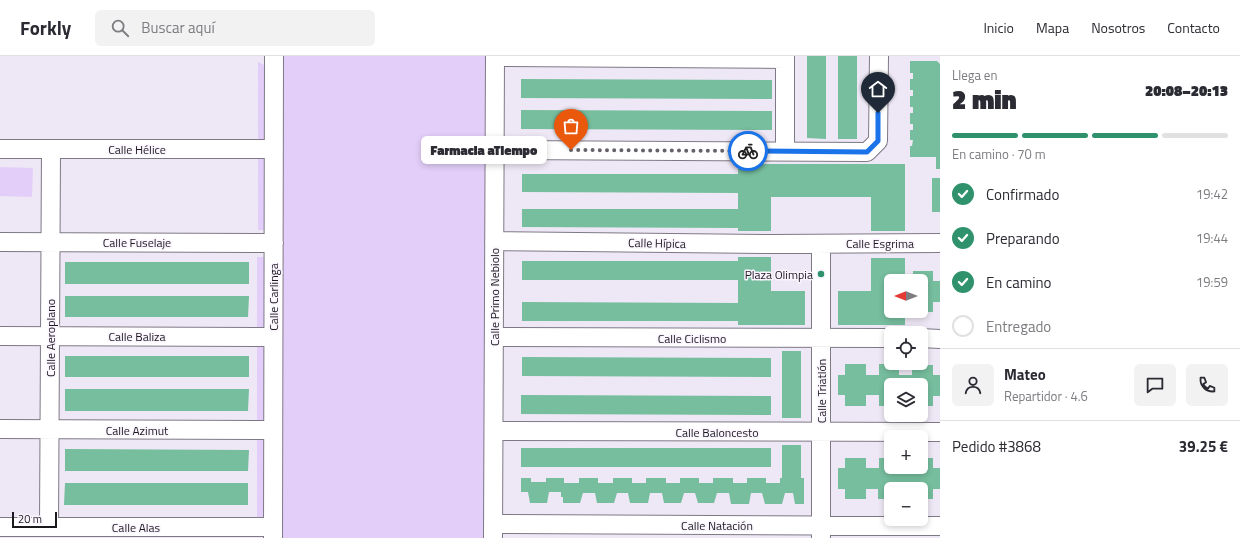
<!DOCTYPE html>
<html lang="es">
<meta charset="utf-8">
<style>
:root{--surface:#fff;--page:#f2f2f3;--text:#2b2b33;--muted:#7c7c81;--line:#e1e1e2;--accent:#2f926d}
body{margin:0;font-family:"Titillium Web",sans-serif;background:var(--page);color:var(--text);height:100vh;display:flex;flex-direction:column;font-size:15px;white-space:nowrap}
*{box-sizing:border-box;margin:0}
p{font-size:13px;color:var(--muted)}
.icon{flex:none;width:22px;height:22px;fill:none;stroke:currentColor;stroke-width:2;stroke-linecap:round;stroke-linejoin:round}
.map{position:relative;flex:1;overflow:hidden}
.sheet{display:flex;flex-direction:column;background:var(--surface);width:300px}
.sheet>*{flex:none}
.needle{width:26px;rotate:270deg}
.tools{position:absolute;left:884px;top:218px;display:grid;gap:8px}
.tools a{display:grid;place-items:center;width:44px;height:44px;border-radius:6px;background:var(--surface);box-shadow:0 2px 6px #0003;font-size:20px}
.scale{position:absolute;left:12px;bottom:10px;width:45px;box-sizing:border-box;padding-left:4px;border:2px solid #1c191e;border-top:0;font-size:11px;line-height:14px;white-space:nowrap;color:#1c191e;-webkit-text-stroke:3px #faf5fe;paint-order:stroke}
.pin{position:absolute;display:grid;place-items:center;width:34px;height:34px;color:#fff;margin:-41px -17px;border-radius:50% 50% 50% 0;rotate:-45deg;box-shadow:0 0 4px #0007}
.pin .icon{rotate:45deg}
.courier{position:absolute;display:grid;place-items:center;width:40px;height:40px;margin:-20px;border:3px solid #1a73e8;border-radius:50%;background:#fff;color:#222;box-shadow:0 1px 5px #0007}
.bubble{position:absolute;height:28px;border-radius:6px;background:var(--surface);box-shadow:0 2px 6px #0003;font-size:13px;font-weight:800;line-height:28px;text-align:center}
.summary em{font-style:normal;font-weight:800}
.summary div{display:flex;flex-direction:column-reverse}
.summary{display:flex;align-items:center;justify-content:space-between;height:68px;padding:0 12px}
h1{font-size:26px;font-weight:800;line-height:30px}
.bar{display:grid;grid-template-columns:repeat(4,1fr);gap:6px 4px;align-content:center;height:48px;padding:0 12px}
.bar i{height:5px;border-radius:3px;background:var(--line)}
.bar .selected{background:var(--accent)}
.bar p{grid-column:span 4}
.line{display:flex;align-items:center;gap:10px;padding:0 12px;border-top:1px solid var(--line)}
.line div{flex:1}
.round{display:grid;place-items:center;flex:none;width:42px;height:42px;border-radius:6px;background:var(--page)}
ol{padding:0 12px;list-style:none}
li{display:flex;align-items:center;gap:12px;height:44px}
li p{margin-inline-start:auto}
li .icon{padding:4px;border-radius:50%;background:var(--accent);color:#fff;stroke-width:4}
li:last-child{color:var(--muted)}
li i{width:22px;height:22px;border:2px solid var(--line);border-radius:50%}
header{display:flex;align-items:center;gap:24px;box-sizing:border-box;height:56px;padding:0 20px;background:var(--surface);border-bottom:1px solid var(--line)}
header strong{font-size:19px}
nav{display:flex;gap:22px;margin-inline-start:auto;font-size:14px}
.search{width:280px;height:36px;background:var(--page);display:flex;align-items:center;gap:10px;box-sizing:border-box;padding:0 14px;border-radius:6px;color:var(--muted);font-size:15px}
main{display:flex;flex:1;min-height:0}
.map>svg:first-child{display:block}
</style>
<header>
<strong>Forkly</strong>
<div class="search"><svg class="icon" aria-label="search" viewBox="0 0 24 24"><circle cx="10" cy="10" r="6"/><path d="M15 15l6 6"/></svg>Buscar aquí</div>
<nav><a>Inicio</a><a>Mapa</a><a>Nosotros</a><a>Contacto</a></nav>
</header>
<main>
<div class="map">
<svg width="940" height="482" viewBox="0 0 940 482">
<rect width="100%" height="100%" fill="#eee7f5"/>
<path fill="#e3cef9" d="M282,0H487L486,482H281Z
M258,6L266,10V82L263,86L258,87Z
M258,100L263,101L266,105V174H258Z
M0,111L33,112L32,141L0,140Z
M257,201H266V270L262,274H257Z
M257,288H262L266,292V361L263,366L257,368Z
M257,381L261,382L265,386V458L261,463L257,465Z"/>
<path fill="#76be9e" d="M807,0H826V83L807,82Z
M838,0H857V83H838Z
M910,5H937L940,8V113H936V101H910V90H912L913,84H910V74H913V68H910V57H913V51H910V40H913V34H910V23H913V17H910Z
M521,23L772,24V43L521,42Z
M521,54L772,55V74L521,73Z
M738,108H905V175H871V141H771V175H738V172L522,171V153H738V137L522,136V118H738Z
M932,122H940V156H932Z
M738,201H771V235H805V269H738V265H522V246L738,247V224H522V205H738Z
M871,202H905V225H891V255H905V269H838V235H871Z
M65,206H249V228H65Z
M913,215H933V225H940V246H933V256H921V225H913Z
M65,240H249L248,261H65Z
M782,295H801V362H782Z
M65,300H249V321H65Z
M522,301L771,302V321L522,320Z
M845,308H866V319H879V308H899V319H912V309H933V319H940V340H933V350H921V329H891V350H879V339H866V350H845V339H838V319H845Z
M65,333H249L248,355H65Z
M521,339L771,340V359L521,358Z
M782,389H801V422H804V448H795L793,437H785L782,448H765L762,437H751L749,448H731L729,437H717L714,447H698L695,437H684L681,447H664L662,437H650L648,447H630L628,437H617L614,447H597L595,437H583L580,447H563V441H561V436H549L547,447H530L528,436H521V422H531V426H546V422H564V427H579V422H598V427H613V422H632V427H646V422H666V427H680V422H699V427H713V422H733V427H747V422H766V427H780V422H782Z
M521,392H771V411H521Z
M65,393L249,394L248,415H65Z
M845,402H866V412H879V402H891V411L899,412L921,411V402H933V412H940V433H933V443H921V433H891V443H878V433H866V443H845V433H838V412H845Z
M65,427H248V449H64Z"/>
<g fill="none" stroke-linecap="round" stroke-linejoin="round">
<defs>
<path id="minor" d="M495,1L785,3
M0,93H274
M494,94L867,96L878,85L879,0
M785,95V0
M494,185L771,188L940,187
M0,186L274,187
M0,280L273,281
M494,281L891,282
M921,282L940,283
M0,373L273,374
M494,375L940,376
M493,468L940,470
M0,471H273
M49,471L51,93
M273,482L274,0
M493,482L495,0
M821,482V188"/>
</defs>
<use href="#minor" stroke="#7f7986" stroke-width="20"/>
<use href="#minor" stroke="#fff" stroke-width="18"/>
</g>
<g fill="none" stroke-linecap="round" stroke-linejoin="round">
<path stroke="#666169" stroke-width="4" stroke-dasharray="0 7.2" d="M571,94L748,95"/>
<path stroke="#1a73e8" stroke-width="5" d="M748,95L867,96L878,85V57"/>
</g>
<circle fill="#2f926d" stroke="#faf5fe" stroke-width="1.5" cx="821" cy="218" r="4"/>
<g text-anchor="middle" dominant-baseline="central" stroke-width="3" stroke-linejoin="round" paint-order="stroke">
<g font-size="12" fill="#1c191e" stroke="#faf5fe">
<text x="137" y="93">Calle Hélice</text>
<text x="137" y="186">Calle Fuselaje</text>
<text transform="translate(657 187) rotate(1)">Calle Hípica</text>
<text x="880" y="187">Calle Esgrima</text>
<text transform="translate(273 241) rotate(-90)">Calle Carlinga</text>
<text transform="translate(494 241) rotate(-90)">Calle Primo Nebiolo</text>
<text x="137" y="280">Calle Baliza</text>
<text transform="translate(50 282) rotate(-90)">Calle Aeroplano</text>
<text x="692" y="282">Calle Ciclismo</text>
<text transform="translate(821 335) rotate(-90)">Calle Triatlón</text>
<text x="137" y="374">Calle Azimut</text>
<text x="717" y="376">Calle Baloncesto</text>
<text x="717" y="469">Calle Natación</text>
<text x="136" y="471">Calle Alas</text>
</g>
<g font-size="12" fill="#1c191e" stroke="#faf5fe" text-anchor="end">
<text x="813" y="218">Plaza Olimpia</text>
</g>
</g>
</svg>
<div class="tools">
<a><svg class="needle" viewBox="-14 -14 28 28"><path d="M0-13l5 13h-10z" fill="#e53935"/><path d="M0 13l5-13h-10z" fill="#7c7c81"/></svg></a>
<a><svg class="icon" aria-label="locate" viewBox="0 0 24 24"><circle cx="12" cy="12" r="6"/><path d="M12 2v4M12 18v4M2 12h4M18 12h4"/></svg></a>
<a><svg class="icon" aria-label="layers" viewBox="0 0 24 24"><path d="M12 4l9 5-9 5-9-5zM3 14l9 5 9-5"/></svg></a>
<a>+</a>
<a>−</a>
</div>
<div class="scale">20 m</div>
<div class="pin" style="left:571px;top:94px;background:#ea580c"><svg class="icon" aria-label="bag" viewBox="0 0 24 24"><path d="M5 8h14l-1 12H6zM9 8a3 3 0 0 1 6 0"/></svg></div>
<div class="pin" style="left:878px;top:57px;background:#1f2937"><svg class="icon" aria-label="home" viewBox="0 0 24 24"><path d="M3 11l9-7 9 7M6 9v11h12V9"/></svg></div>
<div class="courier" style="left:748px;top:95px"><svg class="icon" aria-label="bike" viewBox="0 0 24 24"><circle cx="6" cy="16" r="4"/><circle cx="18" cy="16" r="4"/><path d="M6 16l4-8h5l3 8M10 8l3 8H6M13 5h3"/></svg></div>
<div class="bubble" style="left:421px;top:80px;width:126px">Farmacia aTiempo</div>
</div>
<section class="sheet">
<div class="summary"><div><h1>2 min</h1><p>Llega en</p></div><em>20:08–20:13</em></div>
<div class="bar"><i class="selected"></i><i class="selected"></i><i class="selected"></i><i></i><p>En camino · 70 m</p></div>
<ol>
<li><svg class="icon" aria-label="check" viewBox="0 0 24 24"><path d="M5 12l5 5 9-10"/></svg>Confirmado<p>19:42</p></li>
<li><svg class="icon" aria-label="check" viewBox="0 0 24 24"><path d="M5 12l5 5 9-10"/></svg>Preparando<p>19:44</p></li>
<li><svg class="icon" aria-label="check" viewBox="0 0 24 24"><path d="M5 12l5 5 9-10"/></svg>En camino<p>19:59</p></li>
<li><i></i>Entregado</li>
</ol>
<div class="line" style="height:72px"><a class="round"><svg class="icon" aria-label="person" viewBox="0 0 24 24"><circle cx="12" cy="8" r="4"/><path d="M4 21q1-7 8-7t8 7"/></svg></a><div><b>Mateo</b><p>Repartidor · 4.6</p></div><a class="round"><svg class="icon" aria-label="chat" viewBox="0 0 24 24"><path d="M4 5h16v11H9l-5 4z"/></svg></a><a class="round"><svg class="icon" aria-label="phone" viewBox="0 0 24 24"><path d="M5 4h4l2 5-3 2q2 4 5 5l2-3 5 2v4C11 20 4 13 5 4z"/></svg></a></div>
<div class="line" style="height:52px"><div>Pedido #3868</div><b>39.25 €</b></div>
</section>
</main>
